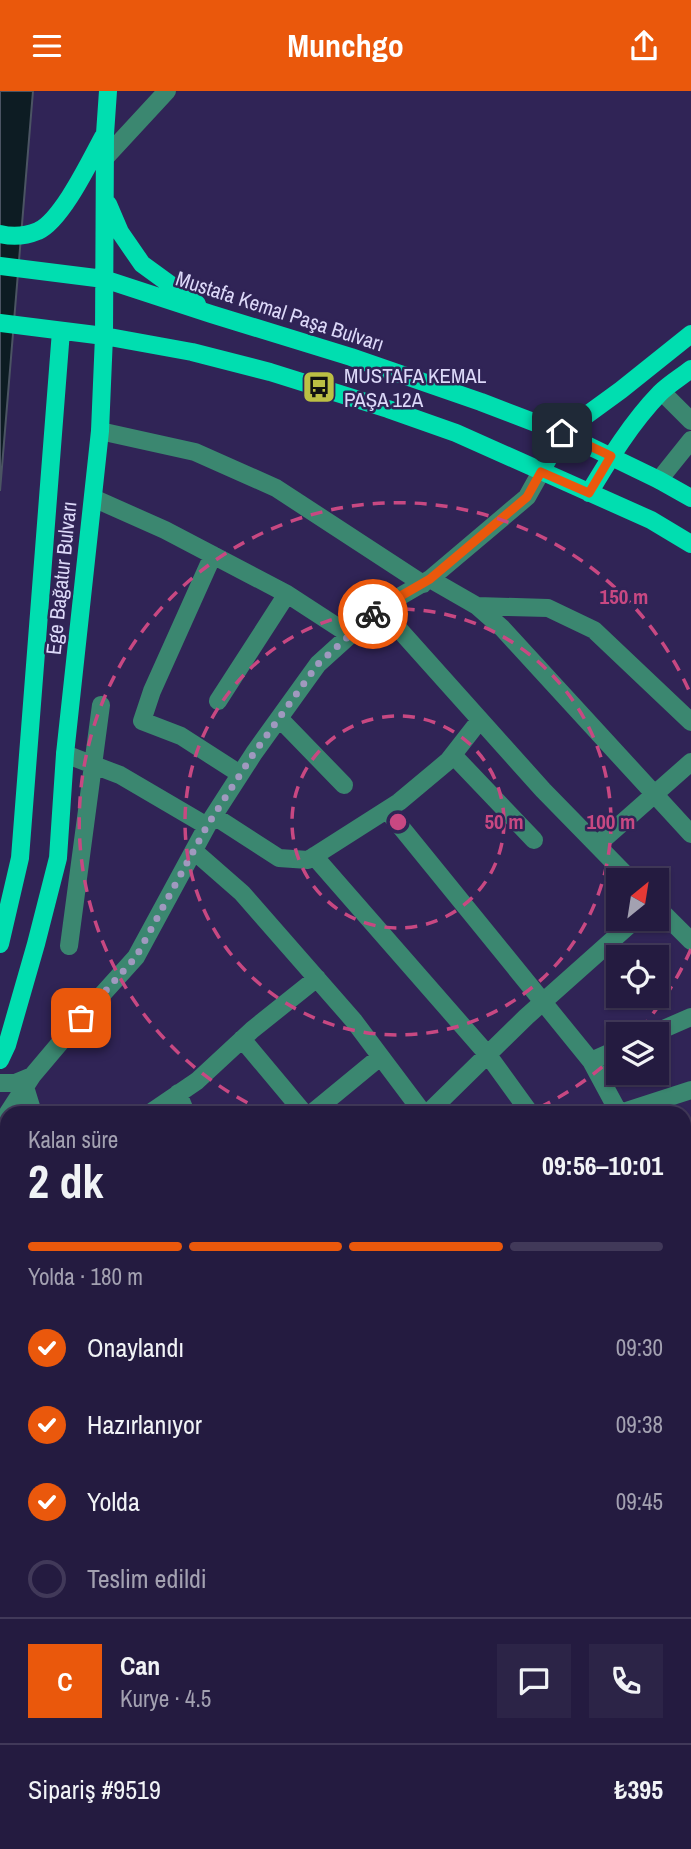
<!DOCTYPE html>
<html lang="tr">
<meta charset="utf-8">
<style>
:root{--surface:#241b40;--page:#2c2447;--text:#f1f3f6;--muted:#a3a1b1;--line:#413959;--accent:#ea580c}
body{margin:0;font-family:"Archivo Narrow",sans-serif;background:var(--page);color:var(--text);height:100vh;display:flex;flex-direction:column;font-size:26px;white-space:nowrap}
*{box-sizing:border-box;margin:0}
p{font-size:23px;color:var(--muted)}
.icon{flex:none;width:38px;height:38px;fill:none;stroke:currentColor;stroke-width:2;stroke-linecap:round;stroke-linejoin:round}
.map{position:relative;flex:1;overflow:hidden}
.drawer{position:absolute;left:0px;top:1015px;width:691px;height:744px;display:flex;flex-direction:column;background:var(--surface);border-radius:21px 21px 0 0;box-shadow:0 2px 5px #0004,0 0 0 2px var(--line)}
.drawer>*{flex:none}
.needle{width:46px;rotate:30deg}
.buttons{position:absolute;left:606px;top:777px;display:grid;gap:14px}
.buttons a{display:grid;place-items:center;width:63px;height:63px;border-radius:0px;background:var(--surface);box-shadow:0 2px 5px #0004,0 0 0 2px var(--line);font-size:35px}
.pin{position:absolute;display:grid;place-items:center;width:60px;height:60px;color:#fff;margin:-30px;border-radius:14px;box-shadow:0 4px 10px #0006}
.courier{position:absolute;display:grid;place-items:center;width:70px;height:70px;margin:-35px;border:5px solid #ea580c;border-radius:50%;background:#fff;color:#222;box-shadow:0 2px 9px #0007}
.overview em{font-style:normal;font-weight:800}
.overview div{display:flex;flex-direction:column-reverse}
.overview{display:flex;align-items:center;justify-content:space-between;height:119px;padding:0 28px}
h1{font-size:46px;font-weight:800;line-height:52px}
.bar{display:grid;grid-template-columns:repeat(4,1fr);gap:10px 7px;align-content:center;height:84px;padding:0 28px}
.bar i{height:9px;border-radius:5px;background:var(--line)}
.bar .active{background:var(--accent)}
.bar p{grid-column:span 4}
.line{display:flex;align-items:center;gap:18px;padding:0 28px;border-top:2px solid var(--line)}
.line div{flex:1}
.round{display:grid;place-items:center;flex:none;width:74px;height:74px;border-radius:0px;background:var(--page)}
ol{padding:0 28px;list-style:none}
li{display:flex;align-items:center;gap:21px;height:77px}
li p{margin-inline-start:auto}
li .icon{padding:7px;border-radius:50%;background:var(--accent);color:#fff;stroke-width:4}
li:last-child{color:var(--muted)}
li i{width:38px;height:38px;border:4px solid var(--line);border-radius:50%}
header{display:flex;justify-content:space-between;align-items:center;height:91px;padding:0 28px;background:var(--accent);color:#fff;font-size:32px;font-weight:800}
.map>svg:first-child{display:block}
</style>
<header><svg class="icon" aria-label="menu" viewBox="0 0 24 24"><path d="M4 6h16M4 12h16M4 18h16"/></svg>Munchgo<svg class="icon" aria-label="share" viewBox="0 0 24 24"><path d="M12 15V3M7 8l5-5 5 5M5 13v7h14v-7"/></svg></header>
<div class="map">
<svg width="691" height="1758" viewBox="0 0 691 1758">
<rect width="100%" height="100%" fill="#302456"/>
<path fill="#0d1c23" stroke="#4b5463" stroke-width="2" d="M0,0H33L0,400Z"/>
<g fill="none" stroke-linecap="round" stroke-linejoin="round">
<path stroke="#3b8770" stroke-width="18" d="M105,67L167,0
M662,301L691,330
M100,340L195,361L276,397L423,493
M659,389L691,349
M93,407L165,439L287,503L350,544
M213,464L152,600L142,630L181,645L240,683
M430,488L477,515L502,537L691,743
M477,515L548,517L594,539L691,631
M380,517L543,699L631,789
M218,610L287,503
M279,627L344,694
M65,663L120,684L207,735
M453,664L534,749
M387,719L591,970L619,1022
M214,725L279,767L308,769L399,711L448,670L480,629
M597,754L691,671
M194,760L242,802L354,930L423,1022
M314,765L488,964L530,1022
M656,815L691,850
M69,855L101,614
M652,943L691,926
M242,948L304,1022
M591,970L618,958
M0,992H15L32,985
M25,996L33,1022
M178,1002L186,1022
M8,1022L32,985L81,927L136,866L207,735L254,662L318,573L380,517L430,488L527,406L541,381
M150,1022L197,990L252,939L317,887
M312,1022L380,966
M428,1022L526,926L636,828
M620,1022L691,999
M684,1148L691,1161
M0,1155L7,1175
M684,1183L691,1182
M0,1250H7
M684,1368L691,1377
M684,1480L691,1478
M0,1499L7,1494
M0,1596L7,1605
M0,1691L7,1700
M45,1752L50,1758
M117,1752L122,1758
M294,1752L299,1758"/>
<path stroke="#00deb0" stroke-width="18" d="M108,113L120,141L142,173L197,213
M0,143C12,146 26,145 38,140C62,129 90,70 103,46
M0,175L104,188L211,223L351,266L481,311L562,342L659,389L691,407
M0,232L104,245L192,261L270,281L388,318L456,342L651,429L691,453
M541,381L562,342L621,299L691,243
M589,402C610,367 631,332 660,302C669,293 681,286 691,278
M0,853L20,767L61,240
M0,969L7,954L36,853L58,767L65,663L100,340L104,245L105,43L108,0
M684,1245L691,1244
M0,1320H7"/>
</g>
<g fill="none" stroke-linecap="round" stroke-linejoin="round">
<path stroke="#a099bf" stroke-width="7" stroke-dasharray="0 12.6" d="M81,927L136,866L207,735L254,662L318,573L373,523"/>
<path stroke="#ea580c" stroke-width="9" d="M373,523L380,517L430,488L527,406L541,381L589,402L611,365L562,342"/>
</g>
<g fill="none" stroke="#c84882" stroke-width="3.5" stroke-dasharray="12 9">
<circle cx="398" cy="731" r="106"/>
<circle cx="398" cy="731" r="213"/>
<path d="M691 858A319 319 0 0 1 637 942M618 962A319 319 0 0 1 530 1021M266 1021A319 319 0 1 1 691 604"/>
</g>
<defs>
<symbol id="bus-square" viewBox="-11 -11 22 22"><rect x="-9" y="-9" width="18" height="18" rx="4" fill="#bcbf44" stroke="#302456"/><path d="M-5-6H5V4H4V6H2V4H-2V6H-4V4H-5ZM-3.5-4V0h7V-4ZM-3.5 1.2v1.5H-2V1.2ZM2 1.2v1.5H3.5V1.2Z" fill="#111"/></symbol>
</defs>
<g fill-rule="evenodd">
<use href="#bus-square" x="300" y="277" width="38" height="38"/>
</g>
<g text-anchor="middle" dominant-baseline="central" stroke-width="5" stroke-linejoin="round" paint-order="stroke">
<g font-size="21" fill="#dcd8f8" stroke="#302456">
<text transform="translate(280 220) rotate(18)">Mustafa Kemal Paşa Bulvarı</text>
<text transform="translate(61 487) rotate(-84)">Ege Bağatur Bulvarı</text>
</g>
<g font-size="21" fill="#dcd8f8" stroke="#302456" text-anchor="start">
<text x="344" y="284">MUSTAFA KEMAL<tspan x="344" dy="24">PAŞA 12A</tspan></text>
</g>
</g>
<circle cx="398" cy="731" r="10" fill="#c84882" stroke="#302456" stroke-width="3.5"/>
<g font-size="21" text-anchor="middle" font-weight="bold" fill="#c84882" stroke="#302456" stroke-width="5" stroke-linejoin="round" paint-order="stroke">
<text x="624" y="513">150 m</text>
<text x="504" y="738">50 m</text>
<text x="611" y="738">100 m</text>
</g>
</svg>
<div class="buttons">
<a><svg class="needle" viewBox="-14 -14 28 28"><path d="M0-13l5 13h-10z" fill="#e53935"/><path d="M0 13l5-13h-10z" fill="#a3a1b1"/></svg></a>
<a><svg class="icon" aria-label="locate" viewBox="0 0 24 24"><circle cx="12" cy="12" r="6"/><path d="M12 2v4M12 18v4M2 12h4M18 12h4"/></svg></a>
<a><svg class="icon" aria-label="layers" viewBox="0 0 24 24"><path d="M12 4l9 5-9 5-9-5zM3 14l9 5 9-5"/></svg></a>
</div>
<div class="pin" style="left:81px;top:927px;background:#ea580c"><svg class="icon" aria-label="bag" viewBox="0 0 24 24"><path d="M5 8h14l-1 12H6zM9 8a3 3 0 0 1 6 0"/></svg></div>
<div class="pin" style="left:562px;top:342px;background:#1f2937"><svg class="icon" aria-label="home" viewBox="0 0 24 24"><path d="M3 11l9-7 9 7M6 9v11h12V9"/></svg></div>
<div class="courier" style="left:373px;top:523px"><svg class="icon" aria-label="bike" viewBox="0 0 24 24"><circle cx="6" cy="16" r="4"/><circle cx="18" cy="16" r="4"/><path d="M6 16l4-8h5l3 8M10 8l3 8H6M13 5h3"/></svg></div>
<section class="drawer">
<div class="overview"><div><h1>2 dk</h1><p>Kalan süre</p></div><em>09:56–10:01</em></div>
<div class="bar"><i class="active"></i><i class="active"></i><i class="active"></i><i></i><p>Yolda · 180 m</p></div>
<ol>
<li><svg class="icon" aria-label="check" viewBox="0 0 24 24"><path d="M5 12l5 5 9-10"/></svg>Onaylandı<p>09:30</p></li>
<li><svg class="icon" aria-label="check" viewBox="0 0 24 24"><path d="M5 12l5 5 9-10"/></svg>Hazırlanıyor<p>09:38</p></li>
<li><svg class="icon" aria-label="check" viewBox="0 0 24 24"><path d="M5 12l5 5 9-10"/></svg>Yolda<p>09:45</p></li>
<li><i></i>Teslim edildi</li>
</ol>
<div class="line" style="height:126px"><b class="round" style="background:var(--accent);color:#fff">C</b><div><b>Can</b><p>Kurye · 4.5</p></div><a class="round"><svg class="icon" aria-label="chat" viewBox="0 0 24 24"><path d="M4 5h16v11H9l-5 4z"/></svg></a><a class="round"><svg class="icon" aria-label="phone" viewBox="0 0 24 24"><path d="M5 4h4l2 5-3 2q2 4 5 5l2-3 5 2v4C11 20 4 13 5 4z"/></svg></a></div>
<div class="line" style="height:91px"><div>Sipariş #9519</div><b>₺395</b></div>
</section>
</div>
